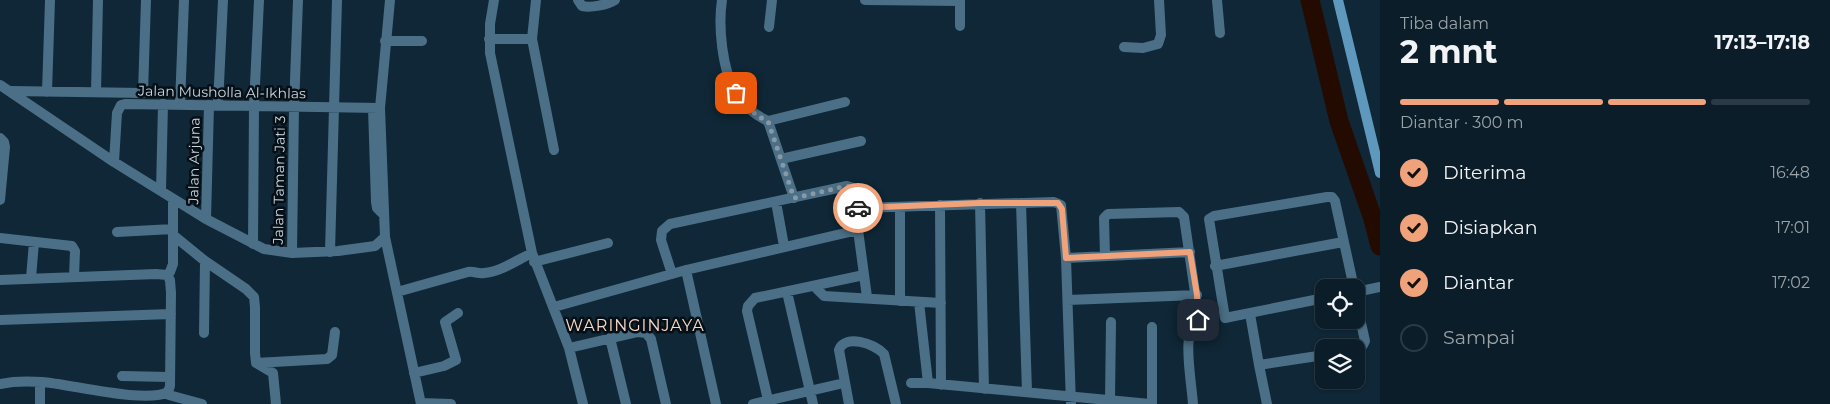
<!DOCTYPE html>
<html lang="id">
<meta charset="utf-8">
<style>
:root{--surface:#0b1d28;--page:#192a34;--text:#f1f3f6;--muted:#9aa2a8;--line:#2b3b45;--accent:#f0a27a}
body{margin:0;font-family:Montserrat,sans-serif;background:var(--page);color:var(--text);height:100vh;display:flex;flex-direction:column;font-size:19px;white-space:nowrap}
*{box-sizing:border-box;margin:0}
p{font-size:16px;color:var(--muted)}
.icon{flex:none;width:28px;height:28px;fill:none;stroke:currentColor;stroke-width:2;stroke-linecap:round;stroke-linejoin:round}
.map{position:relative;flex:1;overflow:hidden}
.side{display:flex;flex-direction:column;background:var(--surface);width:450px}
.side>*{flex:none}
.tools{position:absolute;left:1315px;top:279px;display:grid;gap:10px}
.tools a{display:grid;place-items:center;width:50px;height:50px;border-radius:10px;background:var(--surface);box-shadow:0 1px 4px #0004,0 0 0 1px var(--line);font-size:25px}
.pin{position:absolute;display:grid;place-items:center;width:42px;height:42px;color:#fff;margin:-21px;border-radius:10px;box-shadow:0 2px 8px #0006}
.courier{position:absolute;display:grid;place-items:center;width:50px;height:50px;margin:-25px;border:4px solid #f0a27a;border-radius:50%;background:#fff;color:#222;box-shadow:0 1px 6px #0007}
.overview em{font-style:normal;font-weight:700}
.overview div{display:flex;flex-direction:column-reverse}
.overview{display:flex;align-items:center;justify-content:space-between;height:85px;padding:0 20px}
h1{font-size:32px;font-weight:700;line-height:38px}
.bar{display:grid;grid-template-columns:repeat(4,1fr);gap:8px 5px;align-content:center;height:60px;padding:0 20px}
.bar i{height:6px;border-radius:4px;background:var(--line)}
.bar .selected{background:var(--accent)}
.bar p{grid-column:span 4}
ol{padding:0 20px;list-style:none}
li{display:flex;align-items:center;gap:15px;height:55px}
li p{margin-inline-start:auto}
li .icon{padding:5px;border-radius:50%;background:var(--accent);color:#111;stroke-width:4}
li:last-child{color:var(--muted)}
li i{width:28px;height:28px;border:2px solid var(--line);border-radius:50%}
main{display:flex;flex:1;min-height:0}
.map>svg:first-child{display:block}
</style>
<main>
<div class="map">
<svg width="1380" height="404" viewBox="0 0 1380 404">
<rect width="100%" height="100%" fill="#0f2736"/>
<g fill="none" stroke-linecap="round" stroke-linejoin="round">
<path stroke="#240b01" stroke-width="19" d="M1310,0L1339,121L1373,219L1380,246"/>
<path stroke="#4b6f86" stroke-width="10" d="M390,0L380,108L385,237L421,404
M494,0L490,24V53L532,253L569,348L583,404
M536,0L532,39L554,150
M578,0L582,6C591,8 607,5 615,0
M722,0C718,26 722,70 736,93C743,105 755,115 768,121L794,198
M865,0L960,1
M1217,0L1220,33
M960,26V0
M769,27L772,0
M489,39H532
M385,41H422
M1124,47L1143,48L1158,44L1161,35L1159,0
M0,85L114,162L206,219L264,249L292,253L338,251L375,246L385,237
M11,91L143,93L146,0
M47,92L50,0
M96,92L98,0
M180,104L184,0
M218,105L223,0
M373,108L376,202L377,208L384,215
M768,121L845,102
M0,138L4,142L5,147L0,200
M781,159L861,141
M114,162L117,113L121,105L125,104L380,108
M161,191L163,104
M776,202L784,246
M980,203L984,389
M1021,203L1027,392
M940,205L941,385
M900,207V301
M858,208L1054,202L1061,205L1066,258L1071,404
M206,219L209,105
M117,232L173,229
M173,235L205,261L246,289L254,297L255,307V353L256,363L273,373L276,404
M0,238L72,246L75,251L74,277
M253,244L254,106L259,0
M330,252L337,0
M292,253L294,107L298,0
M1105,256L1104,218L1108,214L1179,212L1184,217L1198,313C1198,324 1191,330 1189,339C1186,354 1192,388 1193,404
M1066,258L1190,252
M534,262L608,243
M1215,266L1343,242
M686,270L716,404
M672,274L661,240L662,231L670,224L847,186L853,188L857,192L858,230L867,297
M167,275L170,272L173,264V199
M31,278L34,242
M0,280L156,274L167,275L170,280L171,293L170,386L168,392
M814,286L824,296L941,303
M397,292L468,272C474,271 478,274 484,273C500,272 517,260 532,253
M787,292L813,404
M1356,292L1380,287
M1324,298L1225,318L1209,219L1214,216L1327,197H1332L1335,201L1354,288
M1068,300L1197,295
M1356,300L1365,341L1363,345L1356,348
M919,302L928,383
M554,307L686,270L858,230
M1250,314L1259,365L1324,355
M0,320L171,314
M1152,327V404
M204,333L205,261
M610,338L626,404
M569,348L638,332L646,333L651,339L666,404
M256,363L327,359L332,355L335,332
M1259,365L1267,404
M414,373L444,366L456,360L445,322L458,313
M122,376L169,377
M40,382V404
M911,383H928L1150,404
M0,384C14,381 28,381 42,382C70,384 146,404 168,392
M168,392L169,395L202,404
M1110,400L1111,322
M421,403L451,404
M753,404L844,383
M769,404L747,311L748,306L755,298L864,275
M849,404L839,350C845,334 874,343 884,354L896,404"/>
<path stroke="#5e98bd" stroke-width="10" d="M1338,0L1380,173"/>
</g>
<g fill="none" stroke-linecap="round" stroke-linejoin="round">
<path stroke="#8899a5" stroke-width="5" stroke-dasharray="0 9" d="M736,93L757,116L768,121L794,198L847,186C858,189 857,197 858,208"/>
<path stroke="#f0a27a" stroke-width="6" d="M858,208L980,203H1058L1062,209L1066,258L1190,252L1197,295L1198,320"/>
</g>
<g text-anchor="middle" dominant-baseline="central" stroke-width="5" stroke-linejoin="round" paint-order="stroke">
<g font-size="14" fill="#c9d7e1" stroke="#060f16">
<text transform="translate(222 92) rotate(1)">Jalan Musholla Al-Ikhlas</text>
<text transform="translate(194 161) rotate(-89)">Jalan Arjuna</text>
<text transform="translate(279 180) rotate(-89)">Jalan Taman Jati 3</text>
</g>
<g font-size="16" letter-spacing="1" fill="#fadbcc" stroke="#060f16">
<text x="635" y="325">WARINGINJAYA</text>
</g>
</g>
</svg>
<div class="tools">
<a><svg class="icon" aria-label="locate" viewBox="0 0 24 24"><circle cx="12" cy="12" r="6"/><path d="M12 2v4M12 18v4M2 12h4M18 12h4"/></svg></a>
<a><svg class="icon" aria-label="layers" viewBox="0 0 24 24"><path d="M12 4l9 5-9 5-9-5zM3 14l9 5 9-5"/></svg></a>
</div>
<div class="pin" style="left:736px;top:93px;background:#ea580c"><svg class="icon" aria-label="bag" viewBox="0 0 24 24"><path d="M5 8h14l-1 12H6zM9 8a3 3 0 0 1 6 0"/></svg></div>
<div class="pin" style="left:1198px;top:320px;background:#1f2937"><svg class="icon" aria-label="home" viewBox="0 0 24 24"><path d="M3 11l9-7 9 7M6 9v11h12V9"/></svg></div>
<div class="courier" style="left:858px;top:208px"><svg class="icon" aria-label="car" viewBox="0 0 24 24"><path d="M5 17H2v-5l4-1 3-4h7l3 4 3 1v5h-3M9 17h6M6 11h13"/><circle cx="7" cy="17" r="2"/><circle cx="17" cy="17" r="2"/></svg></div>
</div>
<section class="side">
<div class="overview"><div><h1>2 mnt</h1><p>Tiba dalam</p></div><em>17:13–17:18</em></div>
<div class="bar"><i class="selected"></i><i class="selected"></i><i class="selected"></i><i></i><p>Diantar · 300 m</p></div>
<ol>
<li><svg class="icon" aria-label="check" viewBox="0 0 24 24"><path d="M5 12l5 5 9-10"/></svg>Diterima<p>16:48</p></li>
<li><svg class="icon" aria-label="check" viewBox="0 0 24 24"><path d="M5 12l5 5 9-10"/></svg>Disiapkan<p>17:01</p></li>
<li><svg class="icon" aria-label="check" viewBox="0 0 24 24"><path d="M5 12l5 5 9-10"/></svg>Diantar<p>17:02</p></li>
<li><i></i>Sampai</li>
</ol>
</section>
</main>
